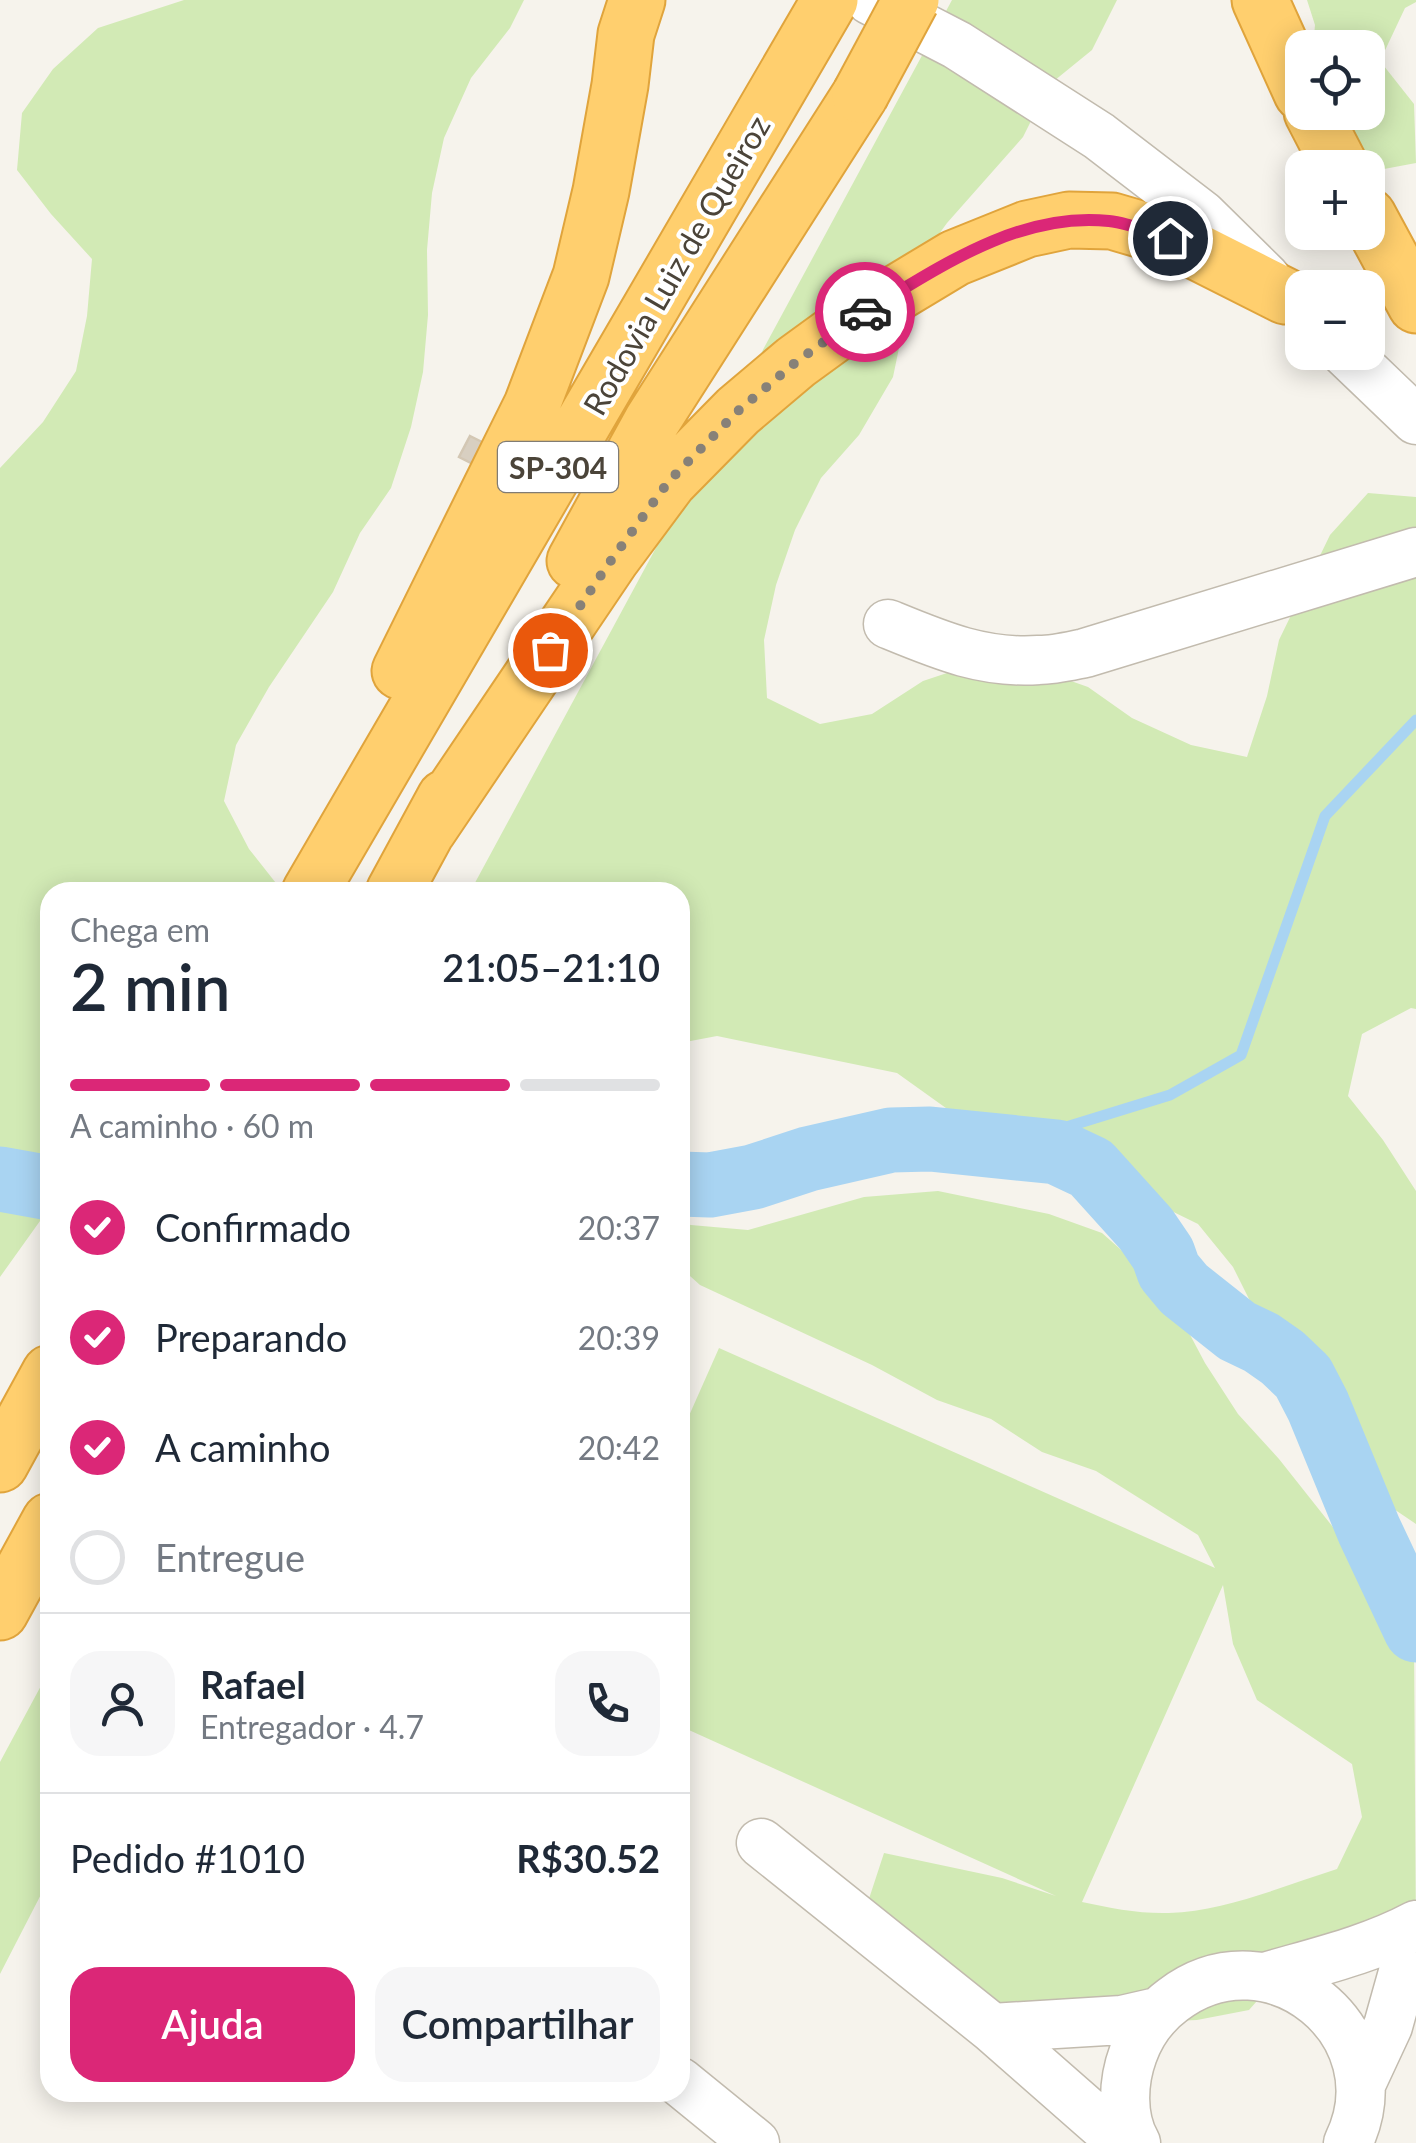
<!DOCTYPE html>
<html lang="pt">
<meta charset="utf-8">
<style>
:root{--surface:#fff;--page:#f6f6f7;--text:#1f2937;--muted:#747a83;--line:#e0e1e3;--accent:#db2777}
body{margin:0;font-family:Lato,sans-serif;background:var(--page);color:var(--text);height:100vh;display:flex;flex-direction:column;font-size:38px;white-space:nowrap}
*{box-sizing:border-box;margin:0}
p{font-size:32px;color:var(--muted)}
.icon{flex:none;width:55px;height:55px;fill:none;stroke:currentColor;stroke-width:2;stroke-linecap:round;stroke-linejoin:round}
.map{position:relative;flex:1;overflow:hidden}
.drawer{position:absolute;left:40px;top:882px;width:650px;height:1220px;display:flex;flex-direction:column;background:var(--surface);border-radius:30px;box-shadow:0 5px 25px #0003}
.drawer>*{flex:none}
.fabs{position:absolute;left:1285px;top:30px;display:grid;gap:20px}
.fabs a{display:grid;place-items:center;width:100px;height:100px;border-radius:20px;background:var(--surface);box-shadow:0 5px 25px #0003;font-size:50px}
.pin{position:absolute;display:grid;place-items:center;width:85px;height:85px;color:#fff;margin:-42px;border:5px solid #fff;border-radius:50%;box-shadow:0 2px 10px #0007}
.courier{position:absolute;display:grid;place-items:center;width:100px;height:100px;margin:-50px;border:8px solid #db2777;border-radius:50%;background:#fff;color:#222;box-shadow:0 2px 12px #0007}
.headline em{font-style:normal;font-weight:600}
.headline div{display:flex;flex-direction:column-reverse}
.headline{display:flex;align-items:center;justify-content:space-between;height:170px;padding:0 30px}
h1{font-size:65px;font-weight:600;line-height:75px}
.bar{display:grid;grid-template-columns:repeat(4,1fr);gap:15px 10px;align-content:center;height:120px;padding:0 30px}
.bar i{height:12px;border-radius:8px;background:var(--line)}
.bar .selected{background:var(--accent)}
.bar p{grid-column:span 4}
.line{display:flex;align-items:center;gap:25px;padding:0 30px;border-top:2px solid var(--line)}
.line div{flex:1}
.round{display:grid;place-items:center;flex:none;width:105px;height:105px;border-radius:30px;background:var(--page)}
ol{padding:0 30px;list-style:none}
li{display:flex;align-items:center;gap:30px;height:110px}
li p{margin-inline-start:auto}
li .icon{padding:10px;border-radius:50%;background:var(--accent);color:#fff;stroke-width:4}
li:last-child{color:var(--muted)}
li i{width:55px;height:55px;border:5px solid var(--line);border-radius:50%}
.primary-button{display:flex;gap:20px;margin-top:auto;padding:20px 30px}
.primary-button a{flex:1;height:115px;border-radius:30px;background:var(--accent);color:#fff;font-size:40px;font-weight:600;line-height:115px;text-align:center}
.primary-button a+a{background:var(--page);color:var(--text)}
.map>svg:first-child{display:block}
</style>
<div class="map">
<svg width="1416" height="2143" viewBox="0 0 1416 2143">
<rect width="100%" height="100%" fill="#f6f3ec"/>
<path fill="#d2eab5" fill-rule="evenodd" d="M184,0H524L510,28L471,78L444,138L432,193L427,250L428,315L423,372L411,427L391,488L360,533L333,592L269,687L236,745L224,801L249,849L283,892H50V1207L0,1277V468L43,422L76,371L87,316L92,259L51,214L17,170L22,113L53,69L98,28Z
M952,0H1117L1092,50L1049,85L1023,137L947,223L916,266L893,377L859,435L821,478L795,530L776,585L764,640L767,698L820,724L872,714L923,681L977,663L1034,668L1088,687L1132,718L1191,745L1247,757L1267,696L1279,640L1330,535L1368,493L1416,497V1009L1411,1008L1362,1034L1348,1096L1383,1140L1416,1191V1524L1385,1503L1343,1465L1317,1416L1283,1372L1258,1317L1233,1267L1198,1224L1094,1173L985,1136L897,1073L717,1036L680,1043V892H470Z
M1307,0H1416V2L1405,8L1380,61L1414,104L1416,163L1368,172L1316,113L1368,112V48L1313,47L1315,25Z
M938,1191L1049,1214L1102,1233L1145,1271L1179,1314L1205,1363L1238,1414L1279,1459L1382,1589L1414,1639L1416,1942L1287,1967L1249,2010L1197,2020L1080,2025L1024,2013L970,1994L864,1914L884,1853L1002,1878L1056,1896L680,1726V1436L719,1348L1215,1568L1198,1535L1096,1471L1042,1452L991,1419L937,1400L872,1365L700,1285L680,1267V1222L691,1225L748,1230L864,1197ZM1223,1585L1233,1644L1257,1700L1352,1764L1362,1817L1337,1869C1283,1886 1226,1911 1169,1913C1140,1914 1110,1908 1082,1902Z
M50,1669V1877L0,1974V1762Z"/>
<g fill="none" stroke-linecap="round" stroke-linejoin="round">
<path stroke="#a9d4f2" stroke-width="11" d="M1008,1145L1170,1095L1241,1055L1325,816L1416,720"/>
<path stroke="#a9d4f2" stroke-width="65" d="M0,1179L50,1188
M680,1184L710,1185L753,1177L808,1159L891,1140L930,1139L1057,1152L1091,1168L1146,1229L1163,1254L1169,1271L1184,1289L1237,1331L1262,1343L1282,1357L1303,1377L1318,1406L1369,1530L1416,1630"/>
</g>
<path fill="#d8cfc1" stroke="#d3c7b4" stroke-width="2.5" d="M470,436L494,448L483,469L459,457Z"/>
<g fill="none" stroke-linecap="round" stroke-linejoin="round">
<defs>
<path id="minor" d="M870,0L957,45L1099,136L1202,215L1266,278
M1345,352L1416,420
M888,624C939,645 983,664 1039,660C1054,660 1070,656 1085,653L1416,552
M761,1843L992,2028L1122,2020L1157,2012
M1265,1977C1316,1962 1369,1950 1416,1925
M992,2028L1123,2143
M680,2082L755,2143
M1361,2084L1388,2026L1416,1926
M1136,2143C1121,2117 1123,2081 1133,2054C1141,2031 1154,2014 1173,2000C1270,1926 1402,2033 1348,2143"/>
<path id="highway" d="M1260,0L1302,93
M1312,112L1341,168
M1368,216L1416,305
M575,561L652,421L860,95
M400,671L532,405L581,276L601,191L620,85L626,34L637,0
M428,830L611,559L669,481L738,411L796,362L862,314L955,258L1027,229L1069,220L1112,221L1170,238L1285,296
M310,892L830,0
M394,892L445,798
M0,1464L50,1373
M0,1612L50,1521"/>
</defs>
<use href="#minor" stroke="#c2bbae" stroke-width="51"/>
<use href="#highway" stroke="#e0a43c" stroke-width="59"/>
<use href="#minor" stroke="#fff" stroke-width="48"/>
<use href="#highway" stroke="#ffcf6e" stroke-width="55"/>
<defs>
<path id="highway-bridge" d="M860,95L911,0"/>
</defs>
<use href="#highway-bridge" stroke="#e0a43c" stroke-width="59" stroke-linecap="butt"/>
<use href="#highway-bridge" stroke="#ffcf6e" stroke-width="55"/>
</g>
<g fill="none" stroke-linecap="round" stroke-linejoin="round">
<path stroke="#878178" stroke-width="10" stroke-dasharray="0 18" d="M550,650L612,559L669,481L738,411L796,362L865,312"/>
<path stroke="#db2777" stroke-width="12" d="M865,312C938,268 1020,211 1109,221C1129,223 1150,232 1170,238"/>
</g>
<g text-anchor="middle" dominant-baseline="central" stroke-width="8" stroke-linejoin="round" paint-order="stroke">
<rect fill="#fff" stroke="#817c74" stroke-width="2.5" x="498" y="442" width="120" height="50" rx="8"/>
<g font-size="30" font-weight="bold" fill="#4b4439">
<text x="558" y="467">SP-304</text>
</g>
<g font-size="32" fill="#4b4439" stroke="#fff">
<text transform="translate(676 265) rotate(-60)">Rodovia Luiz de Queiroz</text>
</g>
</g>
</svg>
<div class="fabs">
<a><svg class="icon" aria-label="locate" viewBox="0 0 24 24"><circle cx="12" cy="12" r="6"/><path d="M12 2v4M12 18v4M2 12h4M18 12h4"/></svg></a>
<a>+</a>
<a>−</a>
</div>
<div class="pin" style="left:550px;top:650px;background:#ea580c"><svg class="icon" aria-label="bag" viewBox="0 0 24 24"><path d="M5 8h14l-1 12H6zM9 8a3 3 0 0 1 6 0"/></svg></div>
<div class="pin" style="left:1170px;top:238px;background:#1f2937"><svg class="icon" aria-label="home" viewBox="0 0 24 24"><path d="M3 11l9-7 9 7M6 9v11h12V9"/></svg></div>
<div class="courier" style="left:865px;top:312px"><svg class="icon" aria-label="car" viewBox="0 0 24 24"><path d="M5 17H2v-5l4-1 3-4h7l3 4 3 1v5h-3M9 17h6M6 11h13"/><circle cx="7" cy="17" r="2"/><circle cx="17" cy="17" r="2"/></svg></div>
<section class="drawer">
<div class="headline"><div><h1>2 min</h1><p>Chega em</p></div><em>21:05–21:10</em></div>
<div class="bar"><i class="selected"></i><i class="selected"></i><i class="selected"></i><i></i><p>A caminho · 60 m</p></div>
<ol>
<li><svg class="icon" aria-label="check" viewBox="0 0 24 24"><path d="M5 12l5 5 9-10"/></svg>Confirmado<p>20:37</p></li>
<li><svg class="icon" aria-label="check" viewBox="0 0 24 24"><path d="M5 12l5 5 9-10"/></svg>Preparando<p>20:39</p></li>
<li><svg class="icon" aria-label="check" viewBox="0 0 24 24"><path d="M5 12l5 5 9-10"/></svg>A caminho<p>20:42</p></li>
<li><i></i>Entregue</li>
</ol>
<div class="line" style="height:180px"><a class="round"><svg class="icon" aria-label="person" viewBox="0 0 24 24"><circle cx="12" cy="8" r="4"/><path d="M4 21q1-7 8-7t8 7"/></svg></a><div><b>Rafael</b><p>Entregador · 4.7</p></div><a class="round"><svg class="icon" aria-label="phone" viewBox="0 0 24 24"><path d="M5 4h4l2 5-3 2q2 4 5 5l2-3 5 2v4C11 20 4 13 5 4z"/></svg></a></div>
<div class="line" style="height:130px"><div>Pedido #1010</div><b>R$30.52</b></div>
<div class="primary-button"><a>Ajuda</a><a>Compartilhar</a></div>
</section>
</div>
